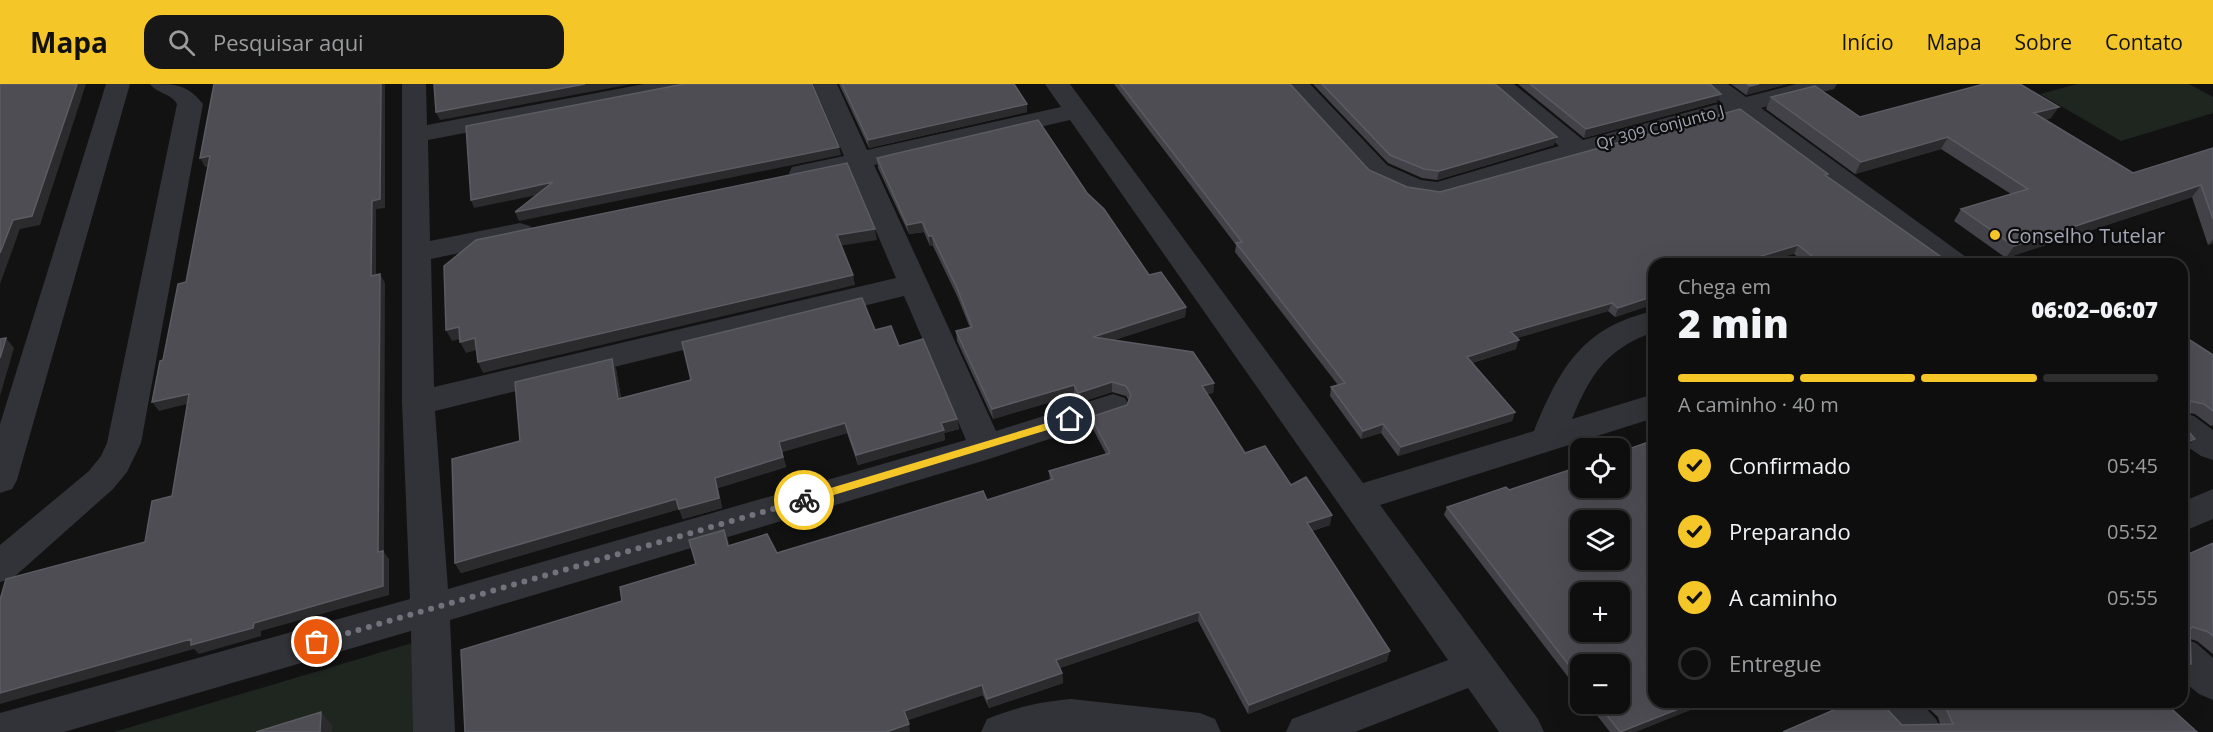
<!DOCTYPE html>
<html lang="pt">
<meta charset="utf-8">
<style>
:root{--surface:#0e0e0e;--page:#171717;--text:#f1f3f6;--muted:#9b9c9e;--line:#2e2e2e;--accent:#f4c628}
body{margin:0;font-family:"Open Sans",sans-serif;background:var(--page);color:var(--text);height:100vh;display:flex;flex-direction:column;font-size:22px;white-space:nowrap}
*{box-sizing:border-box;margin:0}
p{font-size:20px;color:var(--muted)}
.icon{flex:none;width:33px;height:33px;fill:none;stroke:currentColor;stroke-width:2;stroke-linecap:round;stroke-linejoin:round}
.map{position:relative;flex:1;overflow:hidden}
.drawer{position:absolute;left:1648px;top:174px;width:540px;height:450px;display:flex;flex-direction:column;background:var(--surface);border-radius:18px;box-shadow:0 6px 24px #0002,0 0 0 2px var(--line)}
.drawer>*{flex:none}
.fabs{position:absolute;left:1570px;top:354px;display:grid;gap:12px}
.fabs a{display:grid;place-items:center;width:60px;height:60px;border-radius:12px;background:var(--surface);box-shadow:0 6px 24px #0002,0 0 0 2px var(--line);font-size:30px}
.pin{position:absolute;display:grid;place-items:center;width:51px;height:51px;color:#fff;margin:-26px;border:3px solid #fff;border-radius:50%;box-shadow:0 2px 6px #0007}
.courier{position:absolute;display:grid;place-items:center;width:60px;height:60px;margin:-30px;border:4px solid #f4c628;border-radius:50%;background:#fff;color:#222;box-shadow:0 2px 8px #0007}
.head em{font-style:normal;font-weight:800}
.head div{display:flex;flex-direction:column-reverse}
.head{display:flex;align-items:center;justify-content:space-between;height:102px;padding:0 30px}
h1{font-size:39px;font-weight:800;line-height:45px}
.bar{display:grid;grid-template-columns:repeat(4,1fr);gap:9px 6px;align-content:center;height:72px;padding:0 30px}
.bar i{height:8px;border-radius:4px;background:var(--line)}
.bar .active{background:var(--accent)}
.bar p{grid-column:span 4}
ol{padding:0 30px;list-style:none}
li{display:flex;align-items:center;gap:18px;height:66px}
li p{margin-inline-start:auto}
li .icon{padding:6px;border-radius:50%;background:var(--accent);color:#111;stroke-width:4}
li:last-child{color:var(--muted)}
li i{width:33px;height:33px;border:3px solid var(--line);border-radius:50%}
header{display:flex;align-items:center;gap:36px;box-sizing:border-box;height:84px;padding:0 30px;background:var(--accent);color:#111}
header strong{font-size:28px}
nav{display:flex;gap:33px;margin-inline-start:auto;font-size:21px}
.search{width:420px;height:54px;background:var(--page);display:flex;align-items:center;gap:15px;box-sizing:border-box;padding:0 21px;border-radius:18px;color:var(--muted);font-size:22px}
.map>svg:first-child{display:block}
</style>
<header>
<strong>Mapa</strong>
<div class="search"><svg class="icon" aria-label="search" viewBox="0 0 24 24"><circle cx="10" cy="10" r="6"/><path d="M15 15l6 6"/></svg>Pesquisar aqui</div>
<nav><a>Início</a><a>Mapa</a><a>Sobre</a><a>Contato</a></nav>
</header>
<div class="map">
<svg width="2213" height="648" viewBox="0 0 2213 648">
<rect width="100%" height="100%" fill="#121213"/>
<path fill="#1e261f" d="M2077,0H2189L2213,13V29L2121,57L2040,10Z
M422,556L424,648H114Z"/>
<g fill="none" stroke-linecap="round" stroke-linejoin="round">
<path fill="#323338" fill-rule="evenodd" d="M106,0H130L17,396L12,405L0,409V340Z
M150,0C176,0 187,0 203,20L141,359L127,388L113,405L13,494L0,498V461L89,387L101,372L107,359L177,20C171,9 157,10 150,0Z
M402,0H426L427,41L644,0H695L692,5L683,7L428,56L430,157L520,139L530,142L534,148L530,154L431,175L434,303L896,194L850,86L802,97L792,95L789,89L792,83L844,72L813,0H837L867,66L1061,23L1045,0H1070L1363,399L1534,347C1560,283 1584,242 1654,227V248C1607,264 1590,291 1572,335L1654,310V334L1380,421L1538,635L1544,648H1499L1468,604L1355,648H1286L1292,635L1448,576L1070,36L874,81L996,347L1113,310L1125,314L1129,322L1125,330L986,376L450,536L455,648H413L411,547L64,648H0V629L410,515L402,319ZM904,212L966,356L448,505L435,327Z
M1284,0H1310L1387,81L1421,96L1437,98L1559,62L1487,0H1514L1583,56L1722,19L1700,0H1728L1746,13L1796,0H1837L1834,5L1761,24L1966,173L1971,180H1937L1737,31L1587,71L1438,114L1406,110L1369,93Z
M2182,329L2194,332L2213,346V376L2201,372L2182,359Z
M2213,405V435L2182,448V418Z
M2182,554L2196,559L2213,574V616L2199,610L2182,596Z
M1071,615L1200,629L1215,635L1221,648H981L987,635C1018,623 1038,618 1071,615Z
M1873,618H1920L1936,635L1942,648H1894L1879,631Z"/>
</g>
<path fill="#434248" d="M839,0H1014L1027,28L869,64Z
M1114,0H1290L1369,86L1407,103L1440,108L1828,90L1827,92L1943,180H1807L1794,170L1654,180V220L1615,233L1608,227L1517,254L1516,265L1472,279L1515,328L1512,337L1398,372L1381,349L1361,355L1330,312L1331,303L1338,301L1235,168L1236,161Z
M1313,0H1495L1554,61L1437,96L1422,94L1388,79Z
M1518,0H1710L1717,18L1584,54Z
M1731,0H1787L1746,11Z
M1771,13L1860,33L2051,34L2045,36L2133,89L2213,64V159L2208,161L2192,113L2006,174L1954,137L1961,125L2011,110L1941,65L1855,90L1766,25Z
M877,74L1087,109L1149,191L1186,223L1185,233L1114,256L1214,299L1213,309L1207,310L1245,369L1291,401L1330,441L1312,447L1387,577L1248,630L1198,537L1060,584L1062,589L1063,599L989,624L983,611L907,636L622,517L696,480L724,446L729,462L777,469L987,416L1050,397L1049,387L1106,370L1092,343L1091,333L1127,321L1129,317L1126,312L1112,308L1078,319L1074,311L993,335L957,257L956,247L970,244L958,214L933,162H930L924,148L909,150L878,84Z
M875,246L899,262L957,335L959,345L944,349L945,356L858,381L847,349L782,368L786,383L718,404L722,424L683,435L679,425L461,489L455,479L520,357L612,275L616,285L621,314Z
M2182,251L2213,271V341L2211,342L2195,330L2189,329V345L2186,348L2195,355L2186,365Z
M1509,406L1710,618L1635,648H1610L1588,620H1620L1581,580V610L1444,431L1447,423Z
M2213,459V570L2197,557L2190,555L2182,473Z
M1922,618H2164L2197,648H1783L1885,623L1902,641L1940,640L1938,633Z"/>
<path fill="#2b2b2e" d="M77,0H86L40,141L20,145L0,200V169L13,136Z
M381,0H385V124L376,125V201L371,192L372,117Z
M585,0H632L440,36L436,28Z
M1759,0H1787L1746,11L1750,2Z
M1721,10L1717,18L1584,54L1586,45Z
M1027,20V28L869,64L868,56Z
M2059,23L2051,34L2026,41L2034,29Z
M1557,53L1554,61L1437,96L1439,87Z
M1948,53L1941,65L1855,90L1861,78Z
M839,63L841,71L519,137L515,128Z
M210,72L216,81L205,83L200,74Z
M553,98L556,107L474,124L471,116Z
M2201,101L2192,113L2006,174L2014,162Z
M922,138L924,148L909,150L907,141Z
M875,145L877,156L839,162L837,151Z
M929,152H932L933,162H930Z
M2213,155V159L2208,161Z
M1798,161L1794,170L1759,180H1735Z
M380,190L385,199L384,468L389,475V511L261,547V552L199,570L194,565L0,620V609L191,555L254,539L378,468Z
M853,191L855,201L483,289L478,278Z
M1654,212V220L1615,233L1618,224Z
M1612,219L1608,227L1508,257L1511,248Z
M1186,223L1185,233L1093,263V253Z
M459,243L465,254L452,257L446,246Z
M6,254L14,264L0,312V274Z
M475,254L480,265L466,269L460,258Z
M1519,256L1516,265L1464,281L1467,273Z
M612,275L616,285L623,325L618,315Z
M1112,298V308L1078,319V309Z
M1214,299L1213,309L1201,312L1202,302Z
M1074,301V311L993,335L992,325Z
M189,310L195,318L159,327L152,318Z
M1515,328L1512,337L1398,372L1401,363Z
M957,335L959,345L944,349L945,356L858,381L856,371L941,339Z
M845,339L847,349L782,368L779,358Z
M1383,340L1381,349L1361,355L1363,347Z
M2195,355L2186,365L2182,366V360Z
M783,373L786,383L718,404L722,424L683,435L679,425L715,394Z
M676,415L680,425L461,489L455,479Z
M1332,431L1330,441L1305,449L1307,439Z
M724,446L728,455L731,472L728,462Z
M1199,528L1198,537L1057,585L1056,576Z
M1390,567L1387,577L1248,630L1249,621Z
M1062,589L1063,599L989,624L987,615Z
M982,601L983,611L906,637L904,627Z
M1696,618H1710L1635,648H1621Z
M321,628L332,641V648H320Z
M909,640L910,648H886Z"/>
<path fill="#4e4d54" stroke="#5b5b63" stroke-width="1.5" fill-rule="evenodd" d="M0,0H77L32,132L13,136L0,169Z
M214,0H381L380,115L372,117L371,192L380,190L378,468L383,467V502L254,539L253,544L191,561V555L0,609V516L6,495L145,458L152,417L172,412L189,310L152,318L160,277L163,276L178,200L186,198L210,72L200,74Z
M434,0H585L436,28Z
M684,0H812L839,63L515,128L553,98L471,116L466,42Z
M842,0H1014L1027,20L868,56Z
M1120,0H1290L1369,86L1407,103L1440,108L1740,25L1828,90L1825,91L1940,172L1943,180H1822L1798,161L1735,180H1654V212L1618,224L1612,219L1511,248L1519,256L1467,273L1515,328L1401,363L1383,340L1363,347L1331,303L1345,299L1236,159L1242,158Z
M1322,0H1495L1557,53L1439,87L1424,85L1390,71Z
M1530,0H1710L1721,10L1586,45Z
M1747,0H1759L1750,2Z
M1984,0H2020L2059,23L2034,29L2133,89L2213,64V135L2201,101L2014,162L1961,125L2028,105L1948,53L1861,78L1771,13L1815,2L1860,33Z
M1038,36L1087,109L1104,125L1149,191L1161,188L1186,223L1093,253L1193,268L1214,299L1202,302L1245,369L1265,362L1291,401L1306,393L1332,431L1307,439L1390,567L1249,621L1199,528L1056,576L1062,589L987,615L982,601L904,627L909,640L886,648H465L461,566L622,517L620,503L696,480L689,456L724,446L728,462L767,450L777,469L983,407L987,416L1053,395L1049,387L1110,369L1091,333L1127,321L1131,311L1126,302L1112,298L1078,309L1074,301L992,325L956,247L972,243L957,204L932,152H929L922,138L907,141L877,74Z
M847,79L875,145L837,151L853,191L478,278L475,254L460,258L459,243L446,246L444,182L476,156Z
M862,214L875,246L891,242L899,262L923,255L957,335L941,339L944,346L856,371L845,339L779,358L783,373L715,394L719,414L679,425L676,415L455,479L452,375L520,357L515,298L612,275L618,315L691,296L682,258Z
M2182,251L2213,271V327L2204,320L2190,317L2189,345L2183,347L2189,348L2195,355L2182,360Z
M6,254L0,274V255Z
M1654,356V618H1696L1620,648L1598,620H1620V580H1581V597L1447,423L1506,403L1509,406L1581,382V404H1620V368ZM1581,436H1620V476H1581ZM1581,508H1620V548H1581Z
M2213,459V552L2208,548L2193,543L2190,545L2191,580L2182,583V473Z
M1852,618H1883L1885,623L1902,641L1953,640L1946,624L1940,618H2164L2197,648H1783Z
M321,628L320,648H256Z"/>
<path fill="#f4c628" d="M1070,332L1075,335L1074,338L804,420L799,416L804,412Z"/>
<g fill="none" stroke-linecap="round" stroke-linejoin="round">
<path stroke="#70727c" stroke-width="6" stroke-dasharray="0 10.8" d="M317,558L804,416"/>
</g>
<circle fill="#f4c628" stroke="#0d0d0e" stroke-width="2" cx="1995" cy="151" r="6"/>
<g text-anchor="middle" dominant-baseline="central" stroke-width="4.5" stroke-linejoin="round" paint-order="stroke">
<g font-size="16" fill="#a3a6b4" stroke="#0d0d0e">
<text transform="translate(1660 43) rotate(-15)">Qr 309 Conjunto J</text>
</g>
<g font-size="20" fill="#a3a6b4" stroke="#0d0d0e" text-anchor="start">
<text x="2007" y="151">Conselho Tutelar</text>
</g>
</g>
</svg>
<div class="fabs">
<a><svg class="icon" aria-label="locate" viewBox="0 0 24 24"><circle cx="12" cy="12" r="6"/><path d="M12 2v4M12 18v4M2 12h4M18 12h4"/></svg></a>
<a><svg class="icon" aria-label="layers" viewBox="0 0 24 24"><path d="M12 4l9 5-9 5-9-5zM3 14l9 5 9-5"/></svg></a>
<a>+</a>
<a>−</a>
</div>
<div class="pin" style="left:317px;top:558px;background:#ea580c"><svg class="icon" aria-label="bag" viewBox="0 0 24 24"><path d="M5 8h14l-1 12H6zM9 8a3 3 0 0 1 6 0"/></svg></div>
<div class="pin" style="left:1070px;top:335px;background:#1f2937"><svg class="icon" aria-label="home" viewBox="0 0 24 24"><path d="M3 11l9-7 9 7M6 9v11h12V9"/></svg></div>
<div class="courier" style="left:804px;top:416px"><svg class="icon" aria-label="bike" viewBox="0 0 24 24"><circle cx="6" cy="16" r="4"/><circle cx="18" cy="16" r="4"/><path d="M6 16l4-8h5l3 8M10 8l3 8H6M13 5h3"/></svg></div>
<section class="drawer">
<div class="head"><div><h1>2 min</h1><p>Chega em</p></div><em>06:02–06:07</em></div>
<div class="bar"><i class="active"></i><i class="active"></i><i class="active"></i><i></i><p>A caminho · 40 m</p></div>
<ol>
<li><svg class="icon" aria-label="check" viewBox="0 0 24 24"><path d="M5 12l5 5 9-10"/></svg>Confirmado<p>05:45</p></li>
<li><svg class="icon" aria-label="check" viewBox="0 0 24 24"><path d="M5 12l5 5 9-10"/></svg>Preparando<p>05:52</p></li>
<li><svg class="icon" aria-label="check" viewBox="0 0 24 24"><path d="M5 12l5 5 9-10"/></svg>A caminho<p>05:55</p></li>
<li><i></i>Entregue</li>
</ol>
</section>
</div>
